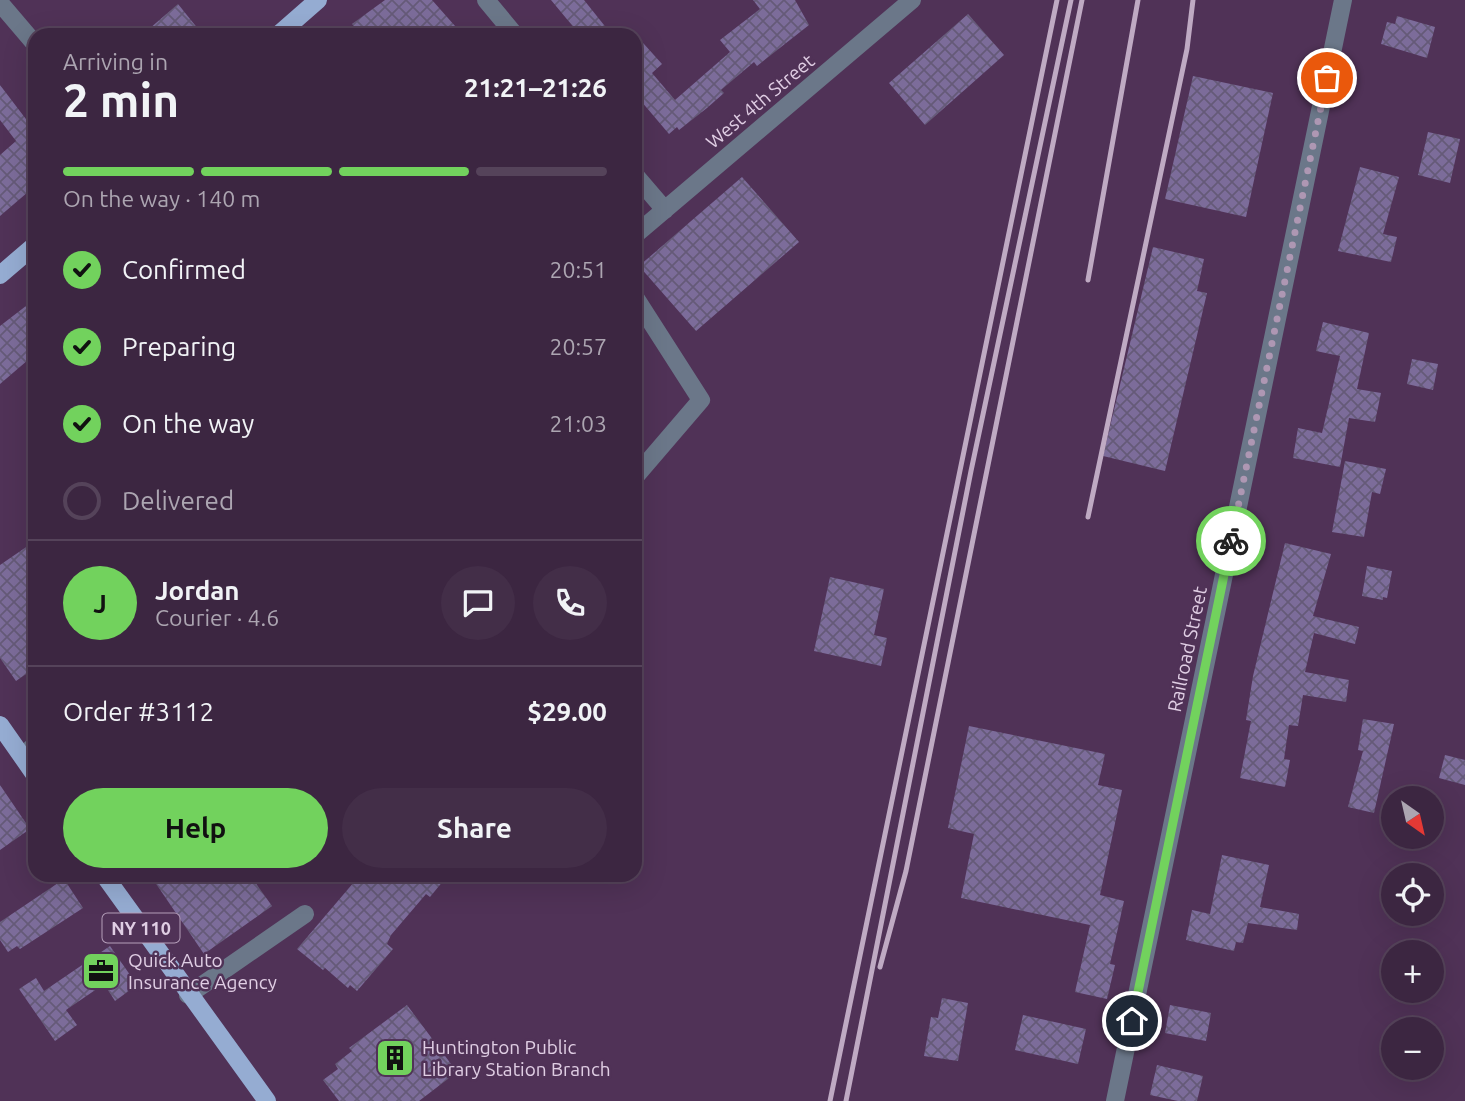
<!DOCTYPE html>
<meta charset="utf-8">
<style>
:root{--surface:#3c2641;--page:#432e48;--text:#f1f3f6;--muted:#aca5b1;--line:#55435a;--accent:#72d25d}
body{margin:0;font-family:Ubuntu,sans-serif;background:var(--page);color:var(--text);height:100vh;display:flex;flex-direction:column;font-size:26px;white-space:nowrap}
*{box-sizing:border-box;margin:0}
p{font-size:23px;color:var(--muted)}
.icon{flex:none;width:38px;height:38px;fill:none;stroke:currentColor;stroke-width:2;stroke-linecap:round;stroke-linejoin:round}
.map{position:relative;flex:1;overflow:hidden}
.panel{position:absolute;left:28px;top:28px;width:614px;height:854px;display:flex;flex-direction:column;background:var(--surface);border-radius:21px;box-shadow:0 7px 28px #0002,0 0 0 2px var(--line)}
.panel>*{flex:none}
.needle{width:46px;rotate:146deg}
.fabs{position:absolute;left:1381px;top:786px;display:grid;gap:14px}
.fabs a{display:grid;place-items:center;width:63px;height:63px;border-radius:50%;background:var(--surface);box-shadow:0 7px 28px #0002,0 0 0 2px var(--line);font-size:35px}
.pin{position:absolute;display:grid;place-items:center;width:60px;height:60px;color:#fff;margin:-30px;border:4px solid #fff;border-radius:50%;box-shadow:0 2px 7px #0007}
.courier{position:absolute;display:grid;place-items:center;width:70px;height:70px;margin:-35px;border:5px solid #72d25d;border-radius:50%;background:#fff;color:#222;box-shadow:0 2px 9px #0007}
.headline em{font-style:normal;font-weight:700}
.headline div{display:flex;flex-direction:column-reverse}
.headline{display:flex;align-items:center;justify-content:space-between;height:119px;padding:0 35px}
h1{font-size:46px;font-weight:700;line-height:52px}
.bar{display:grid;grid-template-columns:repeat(4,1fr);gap:10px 7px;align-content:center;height:84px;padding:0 35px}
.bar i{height:9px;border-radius:5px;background:var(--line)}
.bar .on{background:var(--accent)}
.bar p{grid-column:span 4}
.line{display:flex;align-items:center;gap:18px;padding:0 35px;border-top:2px solid var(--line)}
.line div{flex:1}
.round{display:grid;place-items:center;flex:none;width:74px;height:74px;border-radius:37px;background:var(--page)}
ol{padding:0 35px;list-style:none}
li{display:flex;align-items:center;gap:21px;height:77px}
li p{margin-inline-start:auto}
li .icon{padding:7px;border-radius:50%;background:var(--accent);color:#111;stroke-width:4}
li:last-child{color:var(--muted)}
li i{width:38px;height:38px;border:4px solid var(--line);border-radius:50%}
.primary-button{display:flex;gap:14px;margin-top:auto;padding:14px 35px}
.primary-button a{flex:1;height:80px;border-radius:42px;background:var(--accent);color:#111;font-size:28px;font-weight:700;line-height:80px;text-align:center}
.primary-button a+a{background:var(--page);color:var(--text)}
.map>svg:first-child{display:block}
</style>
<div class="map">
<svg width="1465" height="1101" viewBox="0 0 1465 1101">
<defs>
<pattern id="building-cross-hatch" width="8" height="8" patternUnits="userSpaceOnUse" patternTransform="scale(1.75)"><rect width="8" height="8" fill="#7c6c9a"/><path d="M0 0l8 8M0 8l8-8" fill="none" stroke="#655a78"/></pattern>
</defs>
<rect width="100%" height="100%" fill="#503257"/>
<path fill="url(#building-cross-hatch)" d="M385,0H432L463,35H361L352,24Z
M551,0H584L612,35H580Z
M753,0H795L809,25L757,66L754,62L721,90L724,93L707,108L679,130L677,127L669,134L635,94V34L662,64L652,73L675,100L730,52L720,40L760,9Z
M178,4L203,35H142Z
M968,14L1004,55L925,125L889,83Z
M1397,16L1435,27L1427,58L1381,44L1387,22L1395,24Z
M1193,76L1273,93L1246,217L1165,199Z
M0,85L32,127L35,124V186L0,216V155L16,141L0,120Z
M1428,132L1460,139L1450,183L1418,175Z
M1360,167L1399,177L1383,234L1397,237L1391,262L1338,251Z
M742,177L799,242L696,331L639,266Z
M1153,247L1204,259L1197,291L1207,293L1165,471L1103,456Z
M35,299V354L0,384V326Z
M1323,322L1369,333L1357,389L1381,393L1375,422L1349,418L1340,467L1293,458L1298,428L1322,433L1340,356L1316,351Z
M1412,359L1438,364L1433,390L1407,384Z
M1345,461L1386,469L1380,494L1372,492L1364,537L1332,532Z
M35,541V668L16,681L0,658V565Z
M1285,543L1331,554L1313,616L1359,627L1355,644L1314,633L1305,672L1349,680L1346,702L1303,695L1298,726L1289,725L1284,759L1290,760L1285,787L1240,778L1251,721L1246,720L1253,676Z
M1367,566L1392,571L1387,598L1383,597V600L1362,596Z
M830,577L884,589L874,635L887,638L881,666L814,651Z
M1363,719L1394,724L1374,813L1348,807L1363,751L1358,750Z
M969,726L1105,754L1098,785L1122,790L1100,895L1124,901L1110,964L1115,965L1107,999L1075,992L1090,925L961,898L974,834L948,828Z
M1445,755L1465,760V785L1439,778Z
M0,785L30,829L0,850Z
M1222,855L1269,865L1260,907L1299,914L1297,930L1248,923L1243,943L1236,942L1234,951L1186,940L1192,910L1210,914Z
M150,875H250L272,906L204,954Z
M360,875H448L430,897L426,894L391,935L387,944L393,949L357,991L350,985L348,988L325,968L323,970L297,949Z
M64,879L83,908L20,949L17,946L8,952L0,940V922Z
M110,946L137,985L115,1001L104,984L66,1010L77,1025L55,1041L19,989L36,978L44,991Z
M942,998L968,1003L958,1061L924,1056L931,1017L938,1018Z
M407,1005L457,1072L419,1101H339L323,1080L338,1069L335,1064L352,1051L349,1048Z
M1170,1005L1211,1013L1206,1041L1165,1033Z
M1023,1015L1086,1029L1078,1064L1015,1050Z
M1157,1065L1203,1076L1197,1101H1178L1150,1095Z"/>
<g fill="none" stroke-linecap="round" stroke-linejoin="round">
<path stroke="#6b7789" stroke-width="18" d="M486,0L515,35
M0,3L35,44
M635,175L665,210
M635,235L912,0
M635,297L701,400L635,477
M22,756L35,745
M188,995L305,914
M1115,1101L1343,0"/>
<path stroke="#95acd2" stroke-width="18" d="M278,35L318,0
M0,275L35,245
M0,725L35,775
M104,875L267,1101"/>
<path stroke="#bfaac3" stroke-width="5" d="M1088,280L1138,0
M1088,517L1187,49L1193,0
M880,967L906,871L1082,0
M830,1101L1057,0
M846,1101L971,471L1071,0"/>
</g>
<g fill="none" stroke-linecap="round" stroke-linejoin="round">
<path stroke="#ae97b3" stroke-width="7" stroke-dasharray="0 12.6" d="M1231,541L1327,78"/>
<path stroke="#72d25d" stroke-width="9" d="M1132,1021L1231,541"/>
</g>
<defs>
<symbol id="office-square" viewBox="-11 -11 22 22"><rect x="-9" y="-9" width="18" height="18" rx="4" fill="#72d25d" stroke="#503257"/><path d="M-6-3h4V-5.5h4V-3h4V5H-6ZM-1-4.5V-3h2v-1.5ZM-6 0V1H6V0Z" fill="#111"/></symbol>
<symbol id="building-square" viewBox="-11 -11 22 22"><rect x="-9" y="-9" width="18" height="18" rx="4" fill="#72d25d" stroke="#503257"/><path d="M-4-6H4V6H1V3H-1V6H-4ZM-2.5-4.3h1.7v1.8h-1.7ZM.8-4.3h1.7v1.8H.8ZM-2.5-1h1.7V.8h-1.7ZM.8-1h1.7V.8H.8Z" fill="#111"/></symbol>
</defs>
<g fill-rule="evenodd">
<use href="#office-square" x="79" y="949" width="44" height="44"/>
<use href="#building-square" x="373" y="1036" width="44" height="44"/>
</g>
<g text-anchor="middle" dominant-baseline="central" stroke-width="5" stroke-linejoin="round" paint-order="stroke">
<rect fill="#503257" stroke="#b59fba" stroke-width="2" x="102.5" y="913.5" width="77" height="29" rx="5"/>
<g font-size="18" font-weight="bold" fill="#e0cee4">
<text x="141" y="928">NY 110</text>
</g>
<g font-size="19" fill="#e0cee4" stroke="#503257">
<text transform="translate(760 101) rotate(-40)">West 4th Street</text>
<text transform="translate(1187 649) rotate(-78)">Railroad Street</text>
</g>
<g font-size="19" fill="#e0cee4" stroke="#503257" text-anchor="start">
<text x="128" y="960">Quick Auto<tspan x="128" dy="22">Insurance Agency</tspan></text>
<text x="422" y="1047">Huntington Public<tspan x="422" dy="22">Library Station Branch</tspan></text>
</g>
</g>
</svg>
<div class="fabs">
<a><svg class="needle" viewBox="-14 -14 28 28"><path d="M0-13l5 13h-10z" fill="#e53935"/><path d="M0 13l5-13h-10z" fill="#aca5b1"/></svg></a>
<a><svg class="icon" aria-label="locate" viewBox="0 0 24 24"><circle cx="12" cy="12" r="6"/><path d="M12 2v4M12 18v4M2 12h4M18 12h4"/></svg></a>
<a>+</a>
<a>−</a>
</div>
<div class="pin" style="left:1327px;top:78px;background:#ea580c"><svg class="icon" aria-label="bag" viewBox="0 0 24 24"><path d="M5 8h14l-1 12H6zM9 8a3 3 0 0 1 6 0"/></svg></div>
<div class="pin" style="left:1132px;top:1021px;background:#1f2937"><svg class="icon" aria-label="home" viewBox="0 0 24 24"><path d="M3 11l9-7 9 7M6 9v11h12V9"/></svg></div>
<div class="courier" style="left:1231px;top:541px"><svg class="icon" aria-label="bike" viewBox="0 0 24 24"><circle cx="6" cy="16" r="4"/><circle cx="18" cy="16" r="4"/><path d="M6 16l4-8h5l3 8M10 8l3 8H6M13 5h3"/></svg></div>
<section class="panel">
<div class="headline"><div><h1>2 min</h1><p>Arriving in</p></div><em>21:21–21:26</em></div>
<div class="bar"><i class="on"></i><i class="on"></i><i class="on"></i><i></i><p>On the way · 140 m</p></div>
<ol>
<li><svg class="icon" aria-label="check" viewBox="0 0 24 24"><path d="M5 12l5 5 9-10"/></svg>Confirmed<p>20:51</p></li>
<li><svg class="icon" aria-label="check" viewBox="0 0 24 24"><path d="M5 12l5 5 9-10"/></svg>Preparing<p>20:57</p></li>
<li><svg class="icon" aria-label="check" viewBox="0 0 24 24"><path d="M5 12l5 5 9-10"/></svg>On the way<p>21:03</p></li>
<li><i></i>Delivered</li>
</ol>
<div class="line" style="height:126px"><b class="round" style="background:var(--accent);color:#111">J</b><div><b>Jordan</b><p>Courier · 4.6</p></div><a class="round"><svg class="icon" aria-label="chat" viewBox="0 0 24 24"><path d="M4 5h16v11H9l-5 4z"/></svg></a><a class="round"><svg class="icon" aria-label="phone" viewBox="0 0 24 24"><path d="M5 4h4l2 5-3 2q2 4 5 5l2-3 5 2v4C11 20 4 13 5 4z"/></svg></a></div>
<div class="line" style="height:91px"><div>Order #3112</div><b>$29.00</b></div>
<div class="primary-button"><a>Help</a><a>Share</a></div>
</section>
</div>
